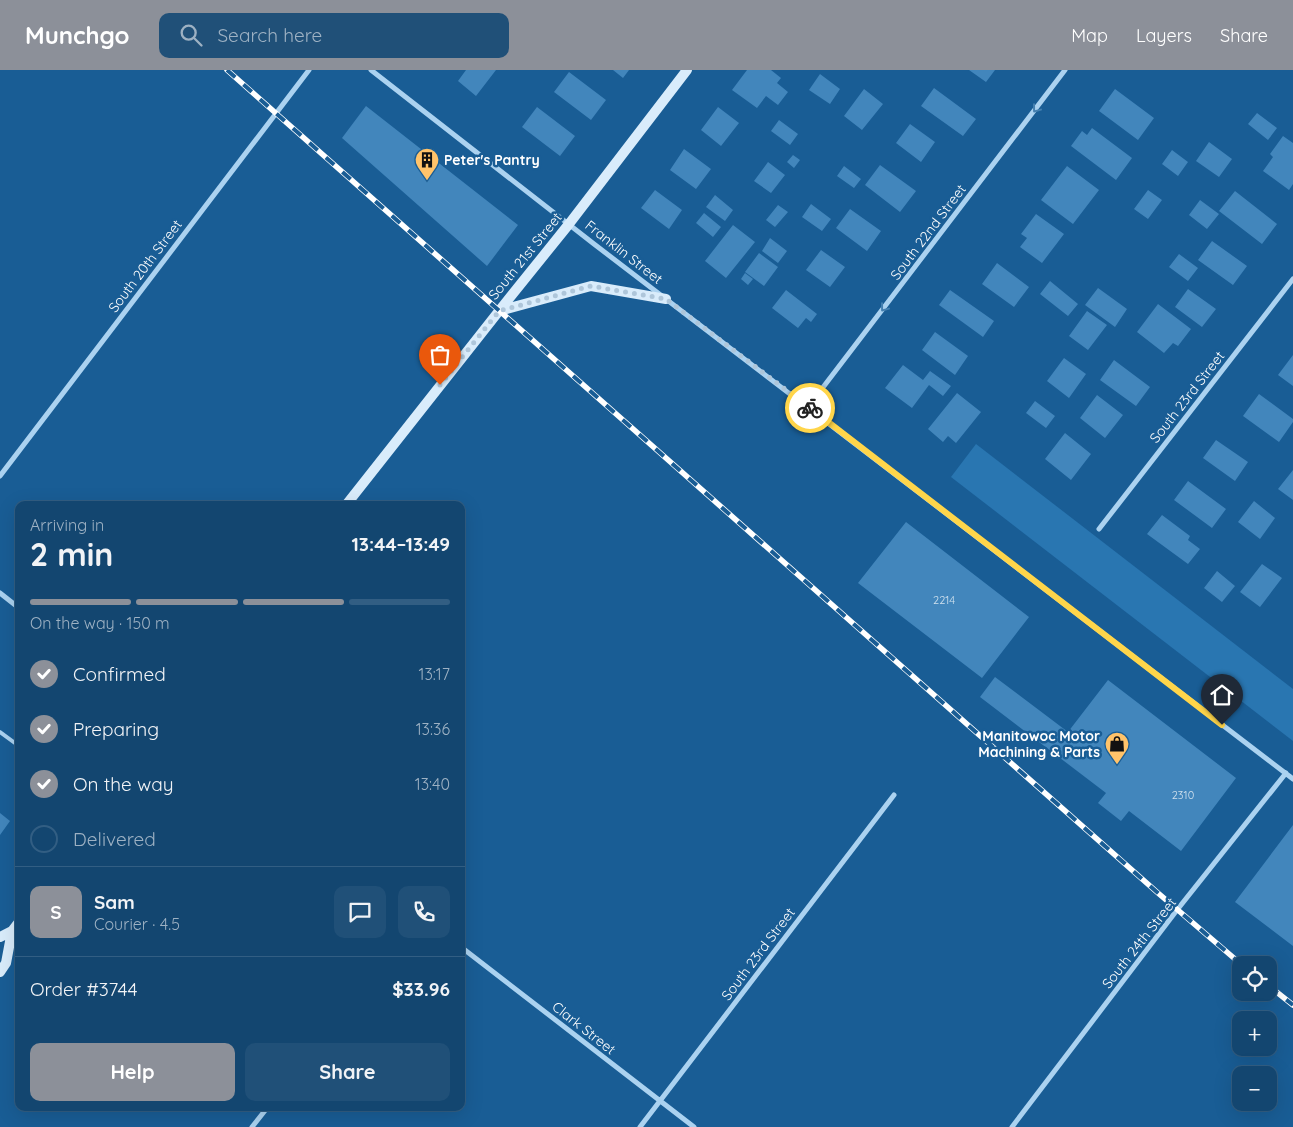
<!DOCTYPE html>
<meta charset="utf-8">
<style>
:root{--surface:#134670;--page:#205078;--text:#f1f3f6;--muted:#9db1c3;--line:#325e83;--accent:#8c9099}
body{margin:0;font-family:Quicksand,sans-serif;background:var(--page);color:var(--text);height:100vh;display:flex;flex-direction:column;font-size:19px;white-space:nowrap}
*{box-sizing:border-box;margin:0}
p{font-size:16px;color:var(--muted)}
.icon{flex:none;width:28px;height:28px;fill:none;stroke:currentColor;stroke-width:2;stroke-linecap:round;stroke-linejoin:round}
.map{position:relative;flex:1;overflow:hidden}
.sheet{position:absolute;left:15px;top:431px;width:450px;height:610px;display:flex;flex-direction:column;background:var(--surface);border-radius:10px;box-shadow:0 5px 20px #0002,0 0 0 1px var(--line)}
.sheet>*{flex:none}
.fabs{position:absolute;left:1232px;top:886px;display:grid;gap:10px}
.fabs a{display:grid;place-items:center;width:45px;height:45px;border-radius:10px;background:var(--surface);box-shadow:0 5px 20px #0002,0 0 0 1px var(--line);font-size:25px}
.pin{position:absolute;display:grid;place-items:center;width:42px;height:42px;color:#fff;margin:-51px -21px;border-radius:50% 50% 50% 0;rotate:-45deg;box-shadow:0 0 5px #0007}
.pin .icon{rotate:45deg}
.courier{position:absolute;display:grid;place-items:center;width:50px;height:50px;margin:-25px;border:4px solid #ffd54a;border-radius:50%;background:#fff;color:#222;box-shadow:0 1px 6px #0007}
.headline em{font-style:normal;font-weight:700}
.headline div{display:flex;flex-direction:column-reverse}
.headline{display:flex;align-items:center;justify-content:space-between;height:85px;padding:0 15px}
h1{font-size:32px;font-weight:700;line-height:38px}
.bar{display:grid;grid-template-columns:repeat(4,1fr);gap:8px 5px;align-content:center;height:60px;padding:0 15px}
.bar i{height:6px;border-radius:4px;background:var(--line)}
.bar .selected{background:var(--accent)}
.bar p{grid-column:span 4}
.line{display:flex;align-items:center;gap:12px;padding:0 15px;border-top:1px solid var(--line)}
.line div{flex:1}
.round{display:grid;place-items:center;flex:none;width:52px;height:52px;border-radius:10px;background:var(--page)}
ol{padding:0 15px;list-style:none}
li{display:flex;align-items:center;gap:15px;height:55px}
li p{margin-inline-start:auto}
li .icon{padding:5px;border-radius:50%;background:var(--accent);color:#fff;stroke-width:4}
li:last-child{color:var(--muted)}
li i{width:28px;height:28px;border:2px solid var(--line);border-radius:50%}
.action{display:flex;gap:10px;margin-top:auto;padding:10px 15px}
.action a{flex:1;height:58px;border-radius:10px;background:var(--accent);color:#fff;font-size:20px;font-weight:700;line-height:58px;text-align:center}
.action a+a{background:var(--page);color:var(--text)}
header{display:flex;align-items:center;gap:30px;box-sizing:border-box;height:70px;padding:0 25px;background:var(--accent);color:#fff}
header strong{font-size:24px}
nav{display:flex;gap:28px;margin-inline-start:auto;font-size:18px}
.search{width:350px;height:45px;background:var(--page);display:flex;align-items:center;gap:12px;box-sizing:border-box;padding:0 18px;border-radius:10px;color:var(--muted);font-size:19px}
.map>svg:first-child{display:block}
</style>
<header>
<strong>Munchgo</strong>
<div class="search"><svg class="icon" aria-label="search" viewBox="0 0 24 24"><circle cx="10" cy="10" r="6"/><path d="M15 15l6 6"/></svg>Search here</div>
<nav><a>Map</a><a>Layers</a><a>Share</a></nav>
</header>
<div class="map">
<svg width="1293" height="1057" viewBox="0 0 1293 1057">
<rect width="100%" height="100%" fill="#195d95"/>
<path fill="#2976b1" d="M976,374L1293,619V671L951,407Z"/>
<path fill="#4286bc" d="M466,0H496L476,26L458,11Z
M613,0H629L623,8Z
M747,0H771L781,8L777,13L788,22L778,35L766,26L757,38L732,20Z
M969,0H995L986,12Z
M569,2L606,30L591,50L554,22Z
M820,4L840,19L830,34L809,20Z
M934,18L976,49L963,66L921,36Z
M864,19L883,34L862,60L844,46Z
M1115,19L1154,48L1138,70L1099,41Z
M366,36L518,155L487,196L342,68Z
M537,37L575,66L560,86L522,57Z
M718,37L739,53L721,76L701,60Z
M1257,43L1277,58L1268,70L1248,54Z
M779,50L798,64L790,75L771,61Z
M910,54L935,72L921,92L896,73Z
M1092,58L1132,88L1116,110L1071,76L1082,61L1087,65Z
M1283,66L1293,73V114L1289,120L1263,101L1273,87L1270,84Z
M1209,72L1232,89L1219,107L1196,91Z
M684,79L711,99L696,119L670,100Z
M1172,80L1188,92L1178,106L1162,94Z
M793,85L800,90L794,98L787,92Z
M768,92L785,105L771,123L754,111Z
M880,95L916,121L900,142L865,115Z
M844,96L861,109L854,118L837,106Z
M1067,96L1099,120L1073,154L1041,130Z
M655,120L682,140L669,159L641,138Z
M1148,120L1162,130L1148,149L1134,139Z
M1235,121L1277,154L1262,174L1219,141Z
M715,125L733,140L725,151L706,137Z
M1200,130L1219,144L1207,159L1189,145Z
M811,134L831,149L822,161L802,147Z
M778,135L788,142L775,157L766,150Z
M850,139L881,161L867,181L836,158Z
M704,143L721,157L713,167L696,153Z
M1036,144L1064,164L1042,193L1020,177L1027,168L1021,164Z
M733,155L755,172L726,208L705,191Z
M770,168L787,181L778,193L762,181Z
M1212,171L1247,196L1233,215L1198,190Z
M821,180L845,197L830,217L806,200Z
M759,183L778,197L764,216L745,202Z
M1179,184L1198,198L1188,211L1169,197Z
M997,193L1029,217L1014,237L982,214Z
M745,203L753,209L748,215L741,209Z
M1050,211L1078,234L1068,246L1040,224Z
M1098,218L1127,239L1115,257L1085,235Z
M1188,219L1216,239L1202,257L1175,237Z
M786,220L817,244L811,252L806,248L798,258L772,238Z
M950,220L994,251L983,267L939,235Z
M1158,234L1191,259L1178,276L1173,273L1164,283L1137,262Z
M1087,241L1107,255L1088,280L1069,266Z
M935,262L968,286L955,305L922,280Z
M1293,285V316L1278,305Z
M1064,288L1086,304L1069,328L1047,311Z
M1114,290L1150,317L1136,336L1100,310Z
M903,295L923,310L930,301L951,316L943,326L929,315L912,338L885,318Z
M957,323L981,342L956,373L948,366L943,372L928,359Z
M1259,324L1293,349V352L1279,372L1243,346Z
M1097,325L1123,345L1105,368L1080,348Z
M1035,331L1055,346L1046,358L1026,343Z
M1065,363L1091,384L1071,410L1045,389Z
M1216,370L1248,392L1235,411L1203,388Z
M1293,400V430L1278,419Z
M1188,411L1226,439L1212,458L1174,430Z
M1254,431L1275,448L1260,469L1238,452Z
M1162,445L1190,466L1188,470L1200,479L1188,494L1147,464Z
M906,452L1029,547L982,608L858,513Z
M1262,494L1282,508L1260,537L1240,522Z
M1217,501L1235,516L1222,532L1204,518Z
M995,607L1068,662L1108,610L1236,708L1181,781L1129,741L1121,751L1098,733L1106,723L980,627Z
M0,743L10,751L0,765Z
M1293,755V876L1235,832Z"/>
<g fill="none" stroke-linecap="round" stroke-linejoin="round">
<path stroke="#abd2f0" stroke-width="4" d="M0,662L19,676"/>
<path stroke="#abd2f0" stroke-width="5" d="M371,0L594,174L1293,709
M808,337L1065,0
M0,406L309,0
M1099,459L1293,209
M0,523L19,538
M461,877L694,1057
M252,1057L267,1038
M640,1057L894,725
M1012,1057L1177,840L1286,703"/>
<path stroke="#d9ecfb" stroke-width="10" d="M499,241L591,216L666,229
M346,435L499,241L569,154L687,0
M0,867L12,861L19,852
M0,902L6,893L12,861"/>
<defs>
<path id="rail" d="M227,0L1158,823L1242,895
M1269,916L1293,935"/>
</defs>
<use href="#rail" stroke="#fff" stroke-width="5.5"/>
<use href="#rail" stroke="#195d95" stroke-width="4" stroke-dasharray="11" stroke-linecap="butt"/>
</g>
<defs><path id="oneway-chevron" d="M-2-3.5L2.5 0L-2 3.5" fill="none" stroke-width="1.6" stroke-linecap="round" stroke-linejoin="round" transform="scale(1.25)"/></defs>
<g stroke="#4580b0">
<use href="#oneway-chevron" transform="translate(1036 39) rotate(127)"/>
<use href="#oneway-chevron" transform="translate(884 238) rotate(127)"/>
</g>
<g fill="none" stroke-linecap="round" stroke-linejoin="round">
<path stroke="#aec6da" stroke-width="5" stroke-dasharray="0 9" d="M440,315L499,241L591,216L666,229L810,338"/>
<path stroke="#ffd54a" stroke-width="6" d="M810,338L1222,655"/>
</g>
<defs>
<symbol id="building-pin" viewBox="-11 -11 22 30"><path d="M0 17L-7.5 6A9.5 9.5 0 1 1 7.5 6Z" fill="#ffc36a" stroke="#195d95"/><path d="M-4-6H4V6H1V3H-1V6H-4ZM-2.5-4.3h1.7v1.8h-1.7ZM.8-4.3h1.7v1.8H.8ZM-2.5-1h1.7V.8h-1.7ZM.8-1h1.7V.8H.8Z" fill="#111"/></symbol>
<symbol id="shop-pin" viewBox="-11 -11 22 30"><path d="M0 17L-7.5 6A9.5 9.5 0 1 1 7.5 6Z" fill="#ffc36a" stroke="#195d95"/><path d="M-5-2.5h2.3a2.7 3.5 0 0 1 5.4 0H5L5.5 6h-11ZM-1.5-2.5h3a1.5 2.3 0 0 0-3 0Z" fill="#111"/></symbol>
</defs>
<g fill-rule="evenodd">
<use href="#building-pin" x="413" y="76" width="28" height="38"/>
<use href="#shop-pin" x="1103" y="660" width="28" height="38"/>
</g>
<g text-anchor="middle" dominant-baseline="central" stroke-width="5" stroke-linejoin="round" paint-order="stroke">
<g font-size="11" fill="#d0e1ee">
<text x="944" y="530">2214</text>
<text x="1183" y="725">2310</text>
</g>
<g font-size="14" font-weight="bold" fill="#fff" stroke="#195d95" text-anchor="start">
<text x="444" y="90">Peter's Pantry</text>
<text x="1100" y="666" text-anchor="end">Manitowoc Motor<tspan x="1100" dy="16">Machining &amp; Parts</tspan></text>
</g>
<g font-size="14" fill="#fff" stroke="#195d95">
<text transform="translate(928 162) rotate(-53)">South 22nd Street</text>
<text transform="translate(624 182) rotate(38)">Franklin Street</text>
<text transform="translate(525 186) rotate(-51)">South 21st Street</text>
<text transform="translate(145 196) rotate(-53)">South 20th Street</text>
<text transform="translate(1187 327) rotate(-52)">South 23rd Street</text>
<text transform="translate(1139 873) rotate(-52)">South 24th Street</text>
<text transform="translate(758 884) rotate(-53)">South 23rd Street</text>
<text transform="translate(584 958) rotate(38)">Clark Street</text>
</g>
</g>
</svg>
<div class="fabs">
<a><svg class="icon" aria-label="locate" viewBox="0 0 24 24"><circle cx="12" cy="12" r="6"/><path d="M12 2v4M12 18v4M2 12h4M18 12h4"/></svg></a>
<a>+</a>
<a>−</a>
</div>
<div class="pin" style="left:440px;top:315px;background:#ea580c"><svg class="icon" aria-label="bag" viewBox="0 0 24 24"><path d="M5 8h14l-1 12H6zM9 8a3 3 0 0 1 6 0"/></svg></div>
<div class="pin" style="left:1222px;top:655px;background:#1f2937"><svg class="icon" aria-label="home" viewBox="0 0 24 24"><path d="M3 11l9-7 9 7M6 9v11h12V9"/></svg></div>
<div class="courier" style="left:810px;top:338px"><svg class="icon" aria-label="bike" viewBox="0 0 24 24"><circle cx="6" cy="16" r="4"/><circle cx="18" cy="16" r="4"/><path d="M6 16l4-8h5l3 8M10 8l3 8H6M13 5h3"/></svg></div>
<section class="sheet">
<div class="headline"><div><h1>2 min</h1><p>Arriving in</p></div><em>13:44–13:49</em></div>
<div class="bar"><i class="selected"></i><i class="selected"></i><i class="selected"></i><i></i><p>On the way · 150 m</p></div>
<ol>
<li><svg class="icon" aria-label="check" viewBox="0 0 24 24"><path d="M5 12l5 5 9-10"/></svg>Confirmed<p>13:17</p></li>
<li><svg class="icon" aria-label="check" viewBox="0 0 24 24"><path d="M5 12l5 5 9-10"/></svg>Preparing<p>13:36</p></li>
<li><svg class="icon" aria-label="check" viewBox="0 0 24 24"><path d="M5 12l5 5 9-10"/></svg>On the way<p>13:40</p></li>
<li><i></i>Delivered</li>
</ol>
<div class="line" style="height:90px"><b class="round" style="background:var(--accent);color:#fff">S</b><div><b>Sam</b><p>Courier · 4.5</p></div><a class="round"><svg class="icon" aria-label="chat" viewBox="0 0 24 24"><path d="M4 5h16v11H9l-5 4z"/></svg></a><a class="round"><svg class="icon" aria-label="phone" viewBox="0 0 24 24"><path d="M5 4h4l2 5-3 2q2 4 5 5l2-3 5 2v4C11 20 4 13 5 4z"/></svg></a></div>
<div class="line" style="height:65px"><div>Order #3744</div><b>$33.96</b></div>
<div class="action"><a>Help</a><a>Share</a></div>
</section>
</div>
